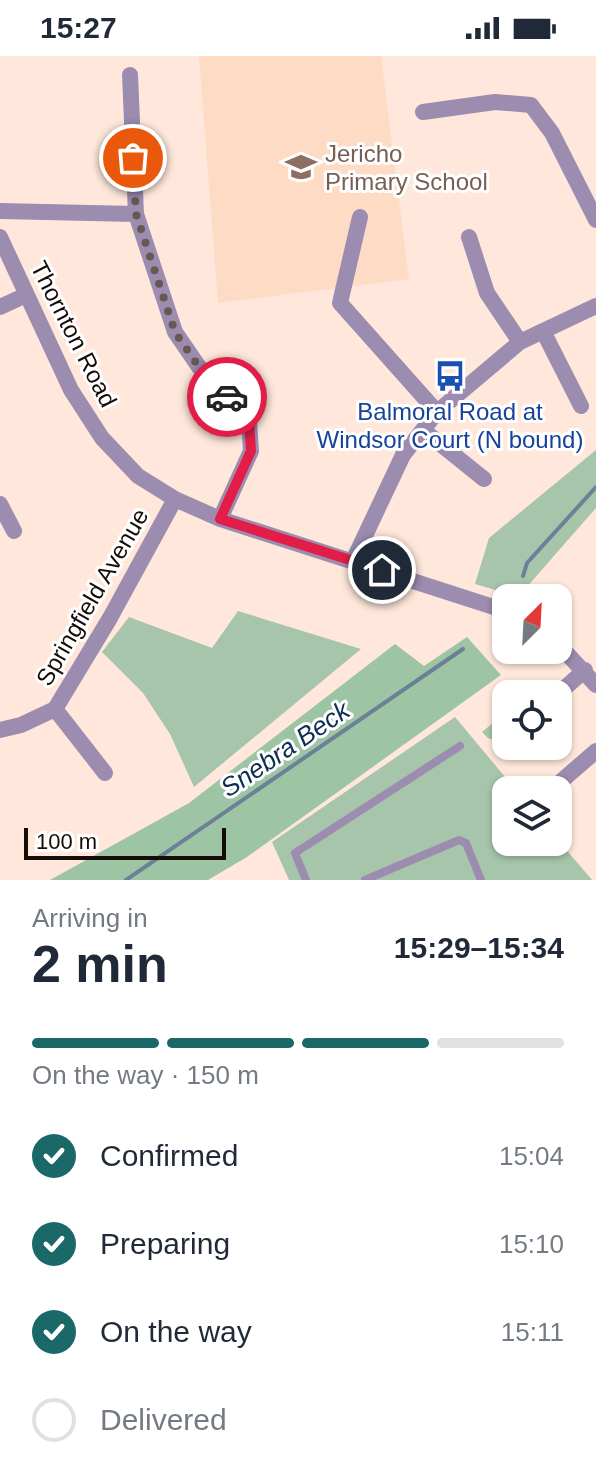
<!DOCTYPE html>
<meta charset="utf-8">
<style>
:root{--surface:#fff;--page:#f6f6f7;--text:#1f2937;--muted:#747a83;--line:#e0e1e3;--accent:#1b6868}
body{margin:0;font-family:Helvetica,sans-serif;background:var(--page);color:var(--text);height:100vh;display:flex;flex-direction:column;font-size:30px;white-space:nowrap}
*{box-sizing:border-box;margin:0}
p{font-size:26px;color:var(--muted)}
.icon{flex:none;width:44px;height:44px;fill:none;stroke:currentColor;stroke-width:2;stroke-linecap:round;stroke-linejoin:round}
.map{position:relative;height:824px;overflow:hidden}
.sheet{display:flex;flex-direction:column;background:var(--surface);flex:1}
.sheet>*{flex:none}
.needle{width:52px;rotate:24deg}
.controls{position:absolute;left:492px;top:528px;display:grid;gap:16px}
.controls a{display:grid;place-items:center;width:80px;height:80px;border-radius:16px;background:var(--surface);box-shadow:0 2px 6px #0004;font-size:40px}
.scale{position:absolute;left:24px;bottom:20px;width:202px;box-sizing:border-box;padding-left:8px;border:4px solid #150c07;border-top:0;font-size:22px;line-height:28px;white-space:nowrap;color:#150c07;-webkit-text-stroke:6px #fff;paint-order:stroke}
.pin{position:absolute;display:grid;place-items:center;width:68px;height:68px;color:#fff;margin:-34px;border:4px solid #fff;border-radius:50%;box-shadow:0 2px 8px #0007}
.courier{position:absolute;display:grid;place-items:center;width:80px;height:80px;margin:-40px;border:6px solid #e11d48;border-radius:50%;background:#fff;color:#222;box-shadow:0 2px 10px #0007}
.summary em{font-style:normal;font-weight:600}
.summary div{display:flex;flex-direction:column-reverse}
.summary{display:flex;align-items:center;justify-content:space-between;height:136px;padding:0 32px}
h1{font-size:52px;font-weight:600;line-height:60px}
.bar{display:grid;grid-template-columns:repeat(4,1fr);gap:12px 8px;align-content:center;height:96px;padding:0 32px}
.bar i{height:10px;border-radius:6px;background:var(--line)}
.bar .active{background:var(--accent)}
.bar p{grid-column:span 4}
ol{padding:0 32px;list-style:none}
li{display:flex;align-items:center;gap:24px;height:88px}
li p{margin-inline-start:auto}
li .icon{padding:8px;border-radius:50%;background:var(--accent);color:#fff;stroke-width:4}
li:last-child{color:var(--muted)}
li i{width:44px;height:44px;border:4px solid var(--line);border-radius:50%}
.status{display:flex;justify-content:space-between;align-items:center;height:56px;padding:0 40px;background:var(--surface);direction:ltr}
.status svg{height:22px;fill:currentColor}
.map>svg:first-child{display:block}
</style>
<div class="status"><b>15:27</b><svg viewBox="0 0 49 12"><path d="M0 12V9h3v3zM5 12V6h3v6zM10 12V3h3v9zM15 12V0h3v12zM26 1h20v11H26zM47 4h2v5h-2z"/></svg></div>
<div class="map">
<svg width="596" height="824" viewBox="0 0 596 824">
<rect width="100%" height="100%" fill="#ffe8db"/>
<path fill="#fedbc5" d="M199,0H381L409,223L218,247Z"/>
<path fill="#a6c5ab" d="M596,394V452L518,541L475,528L489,482Z
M238,555L361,593L194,731L170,678L143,637L102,596L129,561L212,592Z
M455,661L516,734H506V786H558V784L592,824H289L272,786Z
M500,661L506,670L505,678L495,684L488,682L482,676Z"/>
<path fill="#9dc5a4" d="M467,581L501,619L247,801L208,824H50L189,747L395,588L424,610Z"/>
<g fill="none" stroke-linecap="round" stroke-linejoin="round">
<path stroke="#6c8097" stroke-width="4" d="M523,520L527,507L596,431
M126,824L463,593"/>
<path stroke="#9b8cb0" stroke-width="8" d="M306,824L295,797L460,690
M365,824L459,784L466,787L481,824"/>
<path stroke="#9b8cb0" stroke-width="16" d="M130,19L136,158L175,276L199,311L249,364L251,395L220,463
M423,56L495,46L531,49L552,77L596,164
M0,155L136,158
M360,161L340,247L437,356
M0,181L71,334L102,382L138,420L175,443L220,463L506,555
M469,181L487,237L520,286
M0,251L26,239
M543,275L581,350
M423,374L484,423
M0,448L14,475
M353,505L403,399L437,356L520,286L596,250
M558,588L596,629
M558,638L585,614
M55,653L105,717
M0,674L21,669L55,653L110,562L175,443
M551,734L596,695"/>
</g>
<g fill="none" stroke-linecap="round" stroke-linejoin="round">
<path stroke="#675951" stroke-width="8" stroke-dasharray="0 14.4" d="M133,102L136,158L175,276L199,311L227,341"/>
<path stroke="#e11d48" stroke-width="10" d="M227,341L249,364L251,395L220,463L382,514"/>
</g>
<defs>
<symbol id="school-bare" viewBox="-9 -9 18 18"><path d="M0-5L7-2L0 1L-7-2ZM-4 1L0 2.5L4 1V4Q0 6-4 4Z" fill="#8d6e63" stroke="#fff" stroke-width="2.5" paint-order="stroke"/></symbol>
<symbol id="bus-bare" viewBox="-9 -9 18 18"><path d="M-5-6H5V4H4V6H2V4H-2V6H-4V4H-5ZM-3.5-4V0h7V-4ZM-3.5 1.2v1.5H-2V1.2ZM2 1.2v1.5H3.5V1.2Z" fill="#1a4fb4" stroke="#fff" stroke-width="2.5" paint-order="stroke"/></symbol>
</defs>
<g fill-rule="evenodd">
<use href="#school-bare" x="279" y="89" width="44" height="44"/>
<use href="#bus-bare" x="428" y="298" width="44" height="44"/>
</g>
<g text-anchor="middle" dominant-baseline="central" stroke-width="6" stroke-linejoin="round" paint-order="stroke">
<g font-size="24" fill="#785e54" stroke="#fff" text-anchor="start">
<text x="325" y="97">Jericho<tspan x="325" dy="28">Primary School</tspan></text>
</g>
<g font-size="24" fill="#150c07" stroke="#fff">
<text transform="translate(74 278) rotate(63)">Thornton Road</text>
<text transform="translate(92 541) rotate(-60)">Springfield Avenue</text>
</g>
<g font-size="24" fill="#164399" stroke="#fff">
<text x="450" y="355">Balmoral Road at<tspan x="450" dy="28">Windsor Court (N bound)</tspan></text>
</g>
<g font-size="26" font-style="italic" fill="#0b2e51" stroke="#fff">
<text transform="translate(285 693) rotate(-34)">Snebra Beck</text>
</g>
</g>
</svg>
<div class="controls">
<a><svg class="needle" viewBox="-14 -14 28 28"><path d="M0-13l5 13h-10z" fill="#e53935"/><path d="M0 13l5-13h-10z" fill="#747a83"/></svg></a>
<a><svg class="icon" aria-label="locate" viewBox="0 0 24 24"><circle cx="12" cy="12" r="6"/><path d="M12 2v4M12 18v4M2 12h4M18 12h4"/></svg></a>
<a><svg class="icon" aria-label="layers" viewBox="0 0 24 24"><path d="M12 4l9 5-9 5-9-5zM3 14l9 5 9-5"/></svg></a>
</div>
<div class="scale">100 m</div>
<div class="pin" style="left:133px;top:102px;background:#ea580c"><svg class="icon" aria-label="bag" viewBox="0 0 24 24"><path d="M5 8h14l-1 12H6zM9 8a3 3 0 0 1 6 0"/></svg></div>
<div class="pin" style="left:382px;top:514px;background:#1f2937"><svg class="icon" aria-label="home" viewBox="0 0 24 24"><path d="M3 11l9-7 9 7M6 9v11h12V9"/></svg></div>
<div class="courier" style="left:227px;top:341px"><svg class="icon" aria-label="car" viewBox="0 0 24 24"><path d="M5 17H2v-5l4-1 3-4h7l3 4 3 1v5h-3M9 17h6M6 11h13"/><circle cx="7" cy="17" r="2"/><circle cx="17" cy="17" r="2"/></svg></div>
</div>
<section class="sheet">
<div class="summary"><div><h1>2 min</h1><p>Arriving in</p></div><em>15:29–15:34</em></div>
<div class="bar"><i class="active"></i><i class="active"></i><i class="active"></i><i></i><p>On the way · 150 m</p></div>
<ol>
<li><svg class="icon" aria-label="check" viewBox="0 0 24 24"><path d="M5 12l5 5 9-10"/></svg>Confirmed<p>15:04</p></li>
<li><svg class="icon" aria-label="check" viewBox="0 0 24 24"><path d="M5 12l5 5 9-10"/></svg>Preparing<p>15:10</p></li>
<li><svg class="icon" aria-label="check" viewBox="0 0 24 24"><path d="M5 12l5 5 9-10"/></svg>On the way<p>15:11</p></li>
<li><i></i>Delivered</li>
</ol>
</section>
